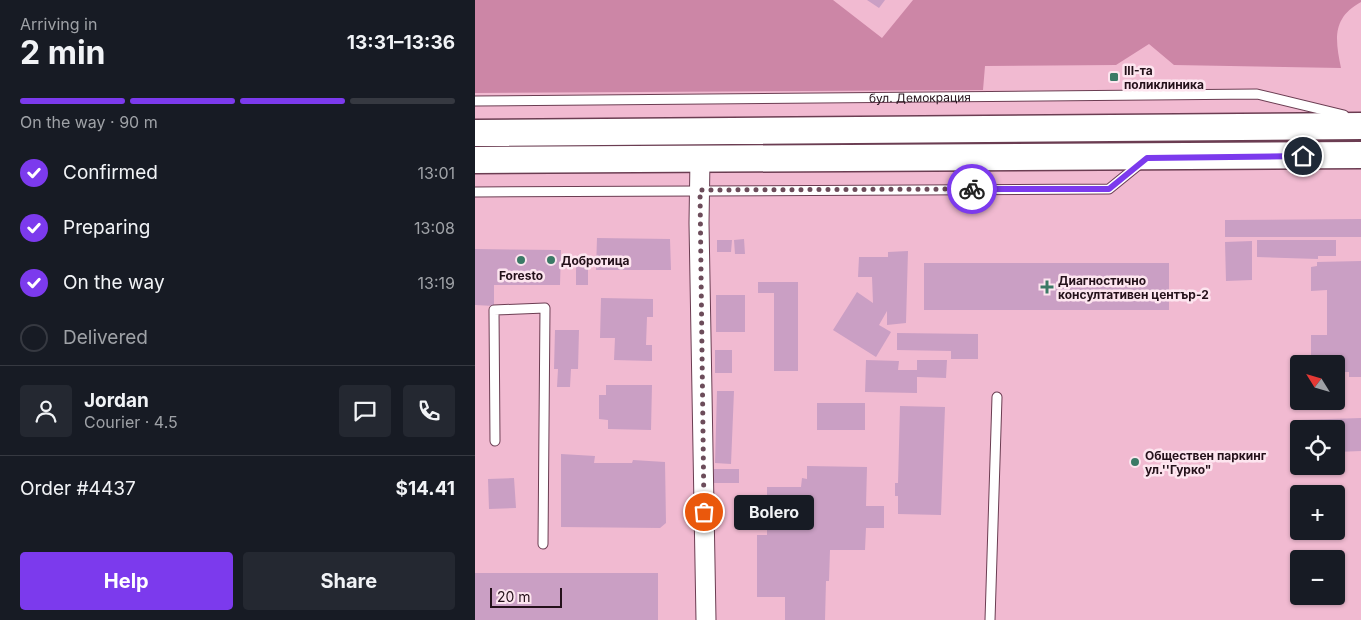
<!DOCTYPE html>
<meta charset="utf-8">
<style>
:root{--surface:#171b24;--page:#242831;--text:#f1f3f6;--muted:#9ea1a6;--line:#363941;--accent:#7c3aed}
body{margin:0;font-family:Inter,sans-serif;background:var(--page);color:var(--text);height:100vh;display:flex;flex-direction:column;font-size:19px;white-space:nowrap}
*{box-sizing:border-box;margin:0}
p{font-size:16px;color:var(--muted)}
.icon{flex:none;width:28px;height:28px;fill:none;stroke:currentColor;stroke-width:2;stroke-linecap:round;stroke-linejoin:round}
.map{position:relative;flex:1;overflow:hidden}
.panel{display:flex;flex-direction:column;background:var(--surface);width:475px}
.panel>*{flex:none}
.needle{width:32px;rotate:307deg}
.tools{position:absolute;left:815px;top:355px;display:grid;gap:10px}
.tools a{display:grid;place-items:center;width:55px;height:55px;border-radius:5px;background:var(--surface);box-shadow:0 1px 4px #0004;font-size:25px}
.scale{position:absolute;left:15px;bottom:12px;width:72px;box-sizing:border-box;padding-left:5px;border:2px solid #24111a;border-top:0;font-size:14px;line-height:18px;white-space:nowrap;color:#24111a;-webkit-text-stroke:4px #fde5ef;paint-order:stroke}
.pin{position:absolute;display:grid;place-items:center;width:42px;height:42px;color:#fff;margin:-21px;border:2px solid #fff;border-radius:50%;box-shadow:0 1px 5px #0007}
.courier{position:absolute;display:grid;place-items:center;width:50px;height:50px;margin:-25px;border:4px solid #7c3aed;border-radius:50%;background:#fff;color:#222;box-shadow:0 1px 6px #0007}
.bubble{position:absolute;height:35px;border-radius:5px;background:var(--surface);box-shadow:0 1px 4px #0004;font-size:16px;font-weight:700;line-height:35px;text-align:center}
.overview em{font-style:normal;font-weight:700}
.overview div{display:flex;flex-direction:column-reverse}
.overview{display:flex;align-items:center;justify-content:space-between;height:85px;padding:0 20px}
h1{font-size:32px;font-weight:700;line-height:38px}
.bar{display:grid;grid-template-columns:repeat(4,1fr);gap:8px 5px;align-content:center;height:60px;padding:0 20px}
.bar i{height:6px;border-radius:4px;background:var(--line)}
.bar .selected{background:var(--accent)}
.bar p{grid-column:span 4}
.line{display:flex;align-items:center;gap:12px;padding:0 20px;border-top:1px solid var(--line)}
.line div{flex:1}
.round{display:grid;place-items:center;flex:none;width:52px;height:52px;border-radius:5px;background:var(--page)}
ol{padding:0 20px;list-style:none}
li{display:flex;align-items:center;gap:15px;height:55px}
li p{margin-inline-start:auto}
li .icon{padding:5px;border-radius:50%;background:var(--accent);color:#fff;stroke-width:4}
li:last-child{color:var(--muted)}
li i{width:28px;height:28px;border:2px solid var(--line);border-radius:50%}
.action{display:flex;gap:10px;margin-top:auto;padding:10px 20px}
.action a{flex:1;height:58px;border-radius:5px;background:var(--accent);color:#fff;font-size:20px;font-weight:700;line-height:58px;text-align:center}
.action a+a{background:var(--page);color:var(--text)}
main{display:flex;flex:1;min-height:0}
.map>svg:first-child{display:block}
</style>
<main>
<section class="panel">
<div class="overview"><div><h1>2 min</h1><p>Arriving in</p></div><em>13:31–13:36</em></div>
<div class="bar"><i class="selected"></i><i class="selected"></i><i class="selected"></i><i></i><p>On the way · 90 m</p></div>
<ol>
<li><svg class="icon" aria-label="check" viewBox="0 0 24 24"><path d="M5 12l5 5 9-10"/></svg>Confirmed<p>13:01</p></li>
<li><svg class="icon" aria-label="check" viewBox="0 0 24 24"><path d="M5 12l5 5 9-10"/></svg>Preparing<p>13:08</p></li>
<li><svg class="icon" aria-label="check" viewBox="0 0 24 24"><path d="M5 12l5 5 9-10"/></svg>On the way<p>13:19</p></li>
<li><i></i>Delivered</li>
</ol>
<div class="line" style="height:90px"><a class="round"><svg class="icon" aria-label="person" viewBox="0 0 24 24"><circle cx="12" cy="8" r="4"/><path d="M4 21q1-7 8-7t8 7"/></svg></a><div><b>Jordan</b><p>Courier · 4.5</p></div><a class="round"><svg class="icon" aria-label="chat" viewBox="0 0 24 24"><path d="M4 5h16v11H9l-5 4z"/></svg></a><a class="round"><svg class="icon" aria-label="phone" viewBox="0 0 24 24"><path d="M5 4h4l2 5-3 2q2 4 5 5l2-3 5 2v4C11 20 4 13 5 4z"/></svg></a></div>
<div class="line" style="height:65px"><div>Order #4437</div><b>$14.41</b></div>
<div class="action"><a>Help</a><a>Share</a></div>
</section>
<div class="map">
<svg width="886" height="620" viewBox="0 0 886 620">
<rect width="100%" height="100%" fill="#f1bad1"/>
<path fill="#cc86a6" d="M0,0H358L407,38L438,0H886V2C857,18 860,39 866,68L699,65L674,44L641,65L510,66L508,90L0,93Z"/>
<path fill="#ca9fc4" d="M392,0H410L404,8Z
M886,219V237H750V220Z
M122,238L195,239L196,270H121Z
M269,239L270,254H260L259,240Z
M242,240H257L256,252H242Z
M782,240H861V256H843V259L782,257Z
M777,241V280L751,281L750,242Z
M0,249L86,250L85,285H19V306L0,305Z
M433,251L431,323L412,325V311L404,325L416,332L401,357L358,330L382,292L398,303L397,277H383L384,257H413V252Z
M101,258H113V285H101Z
M886,261V377H874V372H861V364H836V335H852V290L836,291V267L842,266V262Z
M449,263H694V310H449Z
M283,282H323V371H299V293H283Z
M241,295H270V332H241Z
M126,298L178,299V317H172L171,345H177V361L139,360L140,338H125Z
M80,330H104L103,369H96L95,387H82L83,369H79Z
M422,333L503,334V359H476V351L422,350Z
M240,350H257V373H240Z
M391,360L424,361L423,370H442V360H472L471,378L442,377V393L390,392Z
M131,385H177L176,430L133,429V420L124,419V395H131Z
M242,391H259L256,464L240,463Z
M342,403H390V430H342Z
M425,406L470,407L466,515L423,514V496H420V483H423Z
M886,418V451L861,452V429H824V420Z
M86,454L120,456L119,463H157L158,460L190,462L191,523L185,528L86,527Z
M332,466L392,467L391,506H409V528H391L390,550H355L354,581H351L350,620H310V597H282V535H292V487H326L327,478L332,479Z
M239,469H264V483H239Z
M39,478L41,508L14,509L13,479Z
M0,573H183V620H0Z"/>
<g fill="none" stroke-linecap="round" stroke-linejoin="round">
<defs>
<g id="lane">
<path id="s1" d="M0,101L782,94L869,115"/>
<path d="M0,192L634,189L666,163"/>
<path d="M20,441L19,310L70,308L68,544"/>
<path d="M515,620L522,397"/>
</g>
<path id="street" d="M225,159L224,223L231,620"/>
<path id="secondary" d="M0,133L886,126
M0,160L886,155"/>
</defs>
<use href="#lane" stroke="#6b3d52" stroke-width="11"/>
<use href="#street" stroke="#6b3d52" stroke-width="21"/>
<use href="#secondary" stroke="#6b3d52" stroke-width="29"/>
<use href="#lane" stroke="#fff" stroke-width="9"/>
<use href="#street" stroke="#fff" stroke-width="19"/>
<use href="#secondary" stroke="#fff" stroke-width="26"/>
</g>
<g fill="none" stroke-linecap="round" stroke-linejoin="round">
<path stroke="#6c4c5a" stroke-width="5" stroke-dasharray="0 9" d="M229,512L225,190L497,189"/>
<path stroke="#7c3aed" stroke-width="6" d="M497,189H634L672,158L828,156"/>
</g>
<g fill="#3b7a66" stroke="#fde5ef" stroke-width="2">
<rect x="634" y="72" width="10" height="10" rx="2.5"/>
<circle cx="46" cy="260" r="5"/>
<circle cx="76" cy="260" r="5"/>
<path d="M569.5 279.5h5v5h5v5h-5v5h-5v-5h-5v-5h5z"/>
<circle cx="660" cy="462" r="5"/>
</g>
<g text-anchor="middle" dominant-baseline="central" stroke-width="5" stroke-linejoin="round" paint-order="stroke">
<g font-size="12" font-weight="bold" fill="#24111a" stroke="#fde5ef" text-anchor="start">
<text x="649" y="70">III-та<tspan x="649" dy="14">поликлиника</tspan></text>
<text x="86" y="260">Добротица</text>
<text x="46" y="275" text-anchor="middle">Foresto</text>
<text x="583" y="280">Диагностично<tspan x="583" dy="14">консултативен център-2</tspan></text>
<text x="670" y="455">Oбществен паркинг<tspan x="670" dy="14">ул.''Гурко"</tspan></text>
</g>
<g font-size="12" fill="#24111a" stroke="#fde5ef">
<text stroke="none"><textPath href="#s1" startOffset="445">бул. Демокрация</textPath></text>
</g>
</g>
</svg>
<div class="tools">
<a><svg class="needle" viewBox="-14 -14 28 28"><path d="M0-13l5 13h-10z" fill="#e53935"/><path d="M0 13l5-13h-10z" fill="#9ea1a6"/></svg></a>
<a><svg class="icon" aria-label="locate" viewBox="0 0 24 24"><circle cx="12" cy="12" r="6"/><path d="M12 2v4M12 18v4M2 12h4M18 12h4"/></svg></a>
<a>+</a>
<a>−</a>
</div>
<div class="scale">20 m</div>
<div class="pin" style="left:229px;top:512px;background:#ea580c"><svg class="icon" aria-label="bag" viewBox="0 0 24 24"><path d="M5 8h14l-1 12H6zM9 8a3 3 0 0 1 6 0"/></svg></div>
<div class="pin" style="left:828px;top:156px;background:#1f2937"><svg class="icon" aria-label="home" viewBox="0 0 24 24"><path d="M3 11l9-7 9 7M6 9v11h12V9"/></svg></div>
<div class="courier" style="left:497px;top:189px"><svg class="icon" aria-label="bike" viewBox="0 0 24 24"><circle cx="6" cy="16" r="4"/><circle cx="18" cy="16" r="4"/><path d="M6 16l4-8h5l3 8M10 8l3 8H6M13 5h3"/></svg></div>
<div class="bubble" style="left:259px;top:495px;width:80px">Bolero</div>
</div>
</main>
